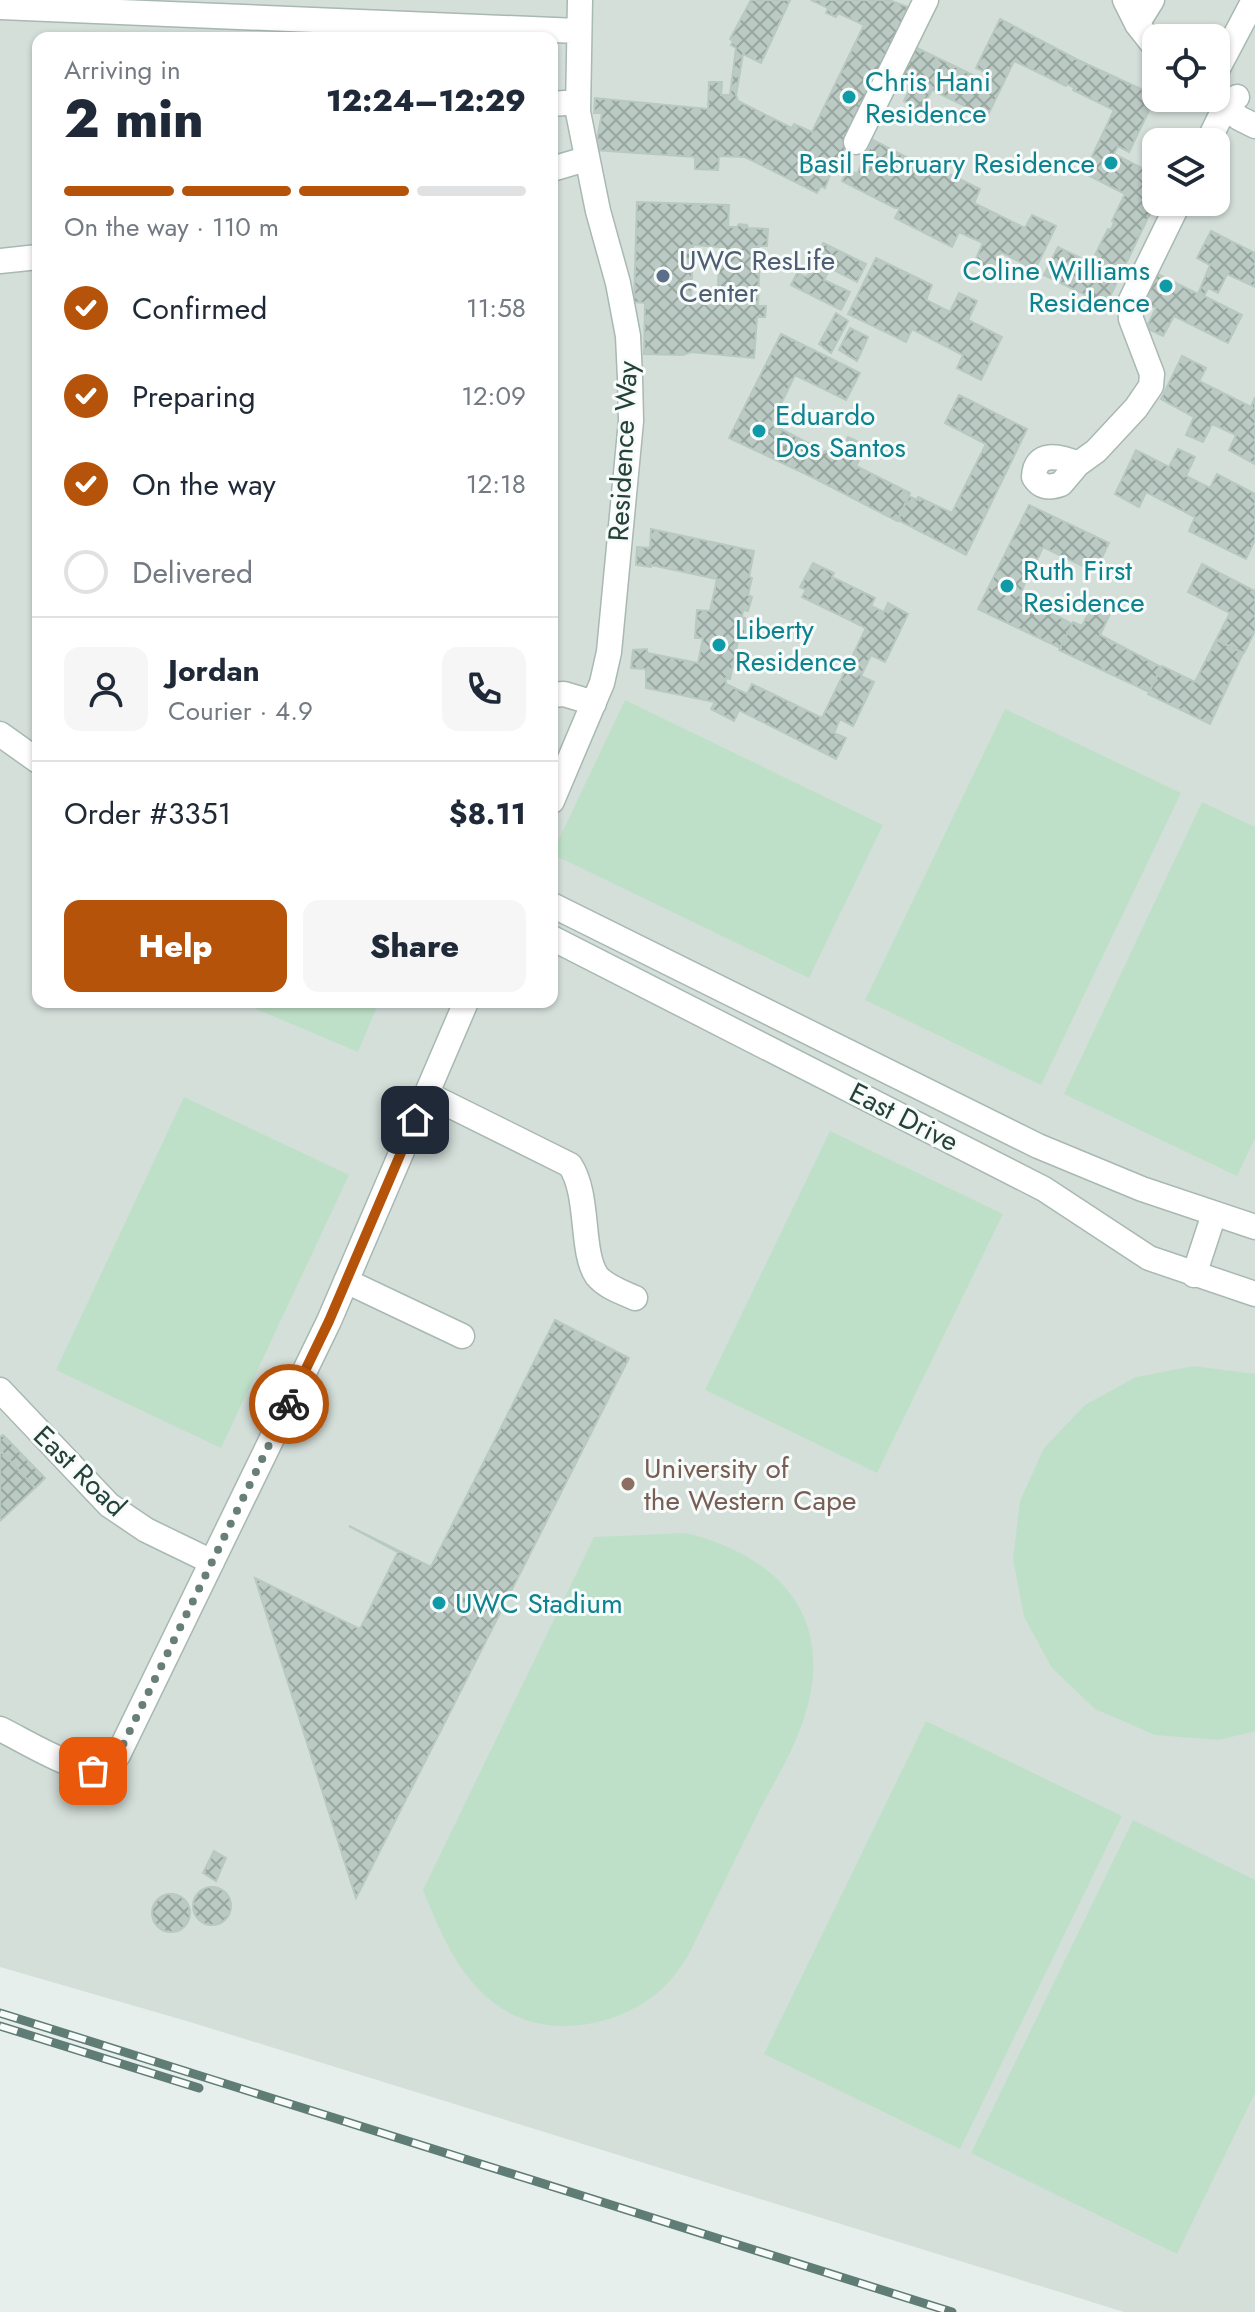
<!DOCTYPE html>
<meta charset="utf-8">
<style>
:root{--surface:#fff;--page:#f6f6f7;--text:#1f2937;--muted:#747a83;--line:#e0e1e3;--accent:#b45309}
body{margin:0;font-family:Jost,sans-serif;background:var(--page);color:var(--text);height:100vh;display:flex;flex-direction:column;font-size:30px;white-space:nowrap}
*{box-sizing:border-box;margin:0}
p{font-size:26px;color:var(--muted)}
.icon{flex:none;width:44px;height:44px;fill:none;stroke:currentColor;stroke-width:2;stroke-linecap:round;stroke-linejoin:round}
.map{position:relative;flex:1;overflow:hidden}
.drawer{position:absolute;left:32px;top:32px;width:526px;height:976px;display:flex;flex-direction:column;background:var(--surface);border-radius:16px;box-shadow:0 2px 6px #0004}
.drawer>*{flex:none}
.buttons{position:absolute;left:1142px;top:24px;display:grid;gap:16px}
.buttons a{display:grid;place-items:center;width:88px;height:88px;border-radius:16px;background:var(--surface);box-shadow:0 2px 6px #0004;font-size:40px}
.pin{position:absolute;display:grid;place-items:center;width:68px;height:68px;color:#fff;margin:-34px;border-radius:16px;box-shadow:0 4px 12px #0006}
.courier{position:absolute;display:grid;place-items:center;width:80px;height:80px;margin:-40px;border:6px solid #b45309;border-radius:50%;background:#fff;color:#222;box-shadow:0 2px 10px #0007}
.head em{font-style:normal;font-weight:800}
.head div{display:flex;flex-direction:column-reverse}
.head{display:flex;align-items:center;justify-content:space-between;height:136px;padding:0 32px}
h1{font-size:52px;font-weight:800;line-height:60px}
.bar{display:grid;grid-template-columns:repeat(4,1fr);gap:12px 8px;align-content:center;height:96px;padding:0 32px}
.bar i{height:10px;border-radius:6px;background:var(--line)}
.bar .selected{background:var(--accent)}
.bar p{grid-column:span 4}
.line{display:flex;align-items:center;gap:20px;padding:0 32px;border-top:2px solid var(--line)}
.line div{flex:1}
.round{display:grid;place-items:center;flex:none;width:84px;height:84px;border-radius:16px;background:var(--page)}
ol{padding:0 32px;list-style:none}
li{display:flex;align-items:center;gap:24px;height:88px}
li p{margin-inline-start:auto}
li .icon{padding:8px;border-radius:50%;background:var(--accent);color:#fff;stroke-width:4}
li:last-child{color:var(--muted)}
li i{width:44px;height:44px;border:4px solid var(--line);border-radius:50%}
.cta{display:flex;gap:16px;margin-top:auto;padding:16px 32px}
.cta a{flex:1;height:92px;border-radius:16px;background:var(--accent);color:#fff;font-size:32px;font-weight:800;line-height:92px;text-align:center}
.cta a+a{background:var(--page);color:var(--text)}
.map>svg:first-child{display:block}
</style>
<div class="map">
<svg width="1255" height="2312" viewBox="0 0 1255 2312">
<defs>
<pattern id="building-cross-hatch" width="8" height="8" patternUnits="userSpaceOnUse" patternTransform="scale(2)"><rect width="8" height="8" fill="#bbcac4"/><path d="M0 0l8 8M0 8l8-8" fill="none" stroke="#98a6a0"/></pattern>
</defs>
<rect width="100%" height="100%" fill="#e6efeb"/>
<path fill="#d4dfda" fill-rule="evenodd" d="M0,0H1255V2312H1124L190,2022L0,1967ZM38,38H552V1002H38ZM1156,38H1216V98H1156ZM1156,142H1216V202H1156Z"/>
<path fill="#bfe0c8" d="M625,700L883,825L809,978L552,854Z
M1005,709L1181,793L1041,1085L865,1000Z
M1202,802L1255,827V1138L1237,1176L1064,1094Z
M259,1002H379L358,1052L256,1009Z
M184,1097L349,1175L221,1448L56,1370Z
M830,1131L1003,1214L877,1473L705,1390Z
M1194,1366L1255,1374V1731L1219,1740L1155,1735L1095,1709L1052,1668L1024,1617L1013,1559L1020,1501L1044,1448L1085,1405L1136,1377Z
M686,1533C786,1558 839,1624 801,1727C791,1755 774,1783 760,1809C736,1859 711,1908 687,1958C680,1967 673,1979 664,1987C621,2028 544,2042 494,2003C457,1974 440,1932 423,1890L594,1537Z
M926,1721L1122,1816L960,2149L764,2054Z
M1133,1820L1255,1880V2093L1177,2254L971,2153Z"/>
<path fill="url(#building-cross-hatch)" stroke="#b8c9c2" stroke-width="2" fill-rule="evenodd" d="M751,0H790L761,63L743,54L736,95L738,101L792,128L794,124L812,132L864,25L838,13L836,17L826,13L828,8L811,0H889L908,7L906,11L910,14L845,148L848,151L842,163L836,160L825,188L821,186L817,193L745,157L719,156L718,170L695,169V157L595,150L602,113H594L595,98L708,109L709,82H722L721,95H730L736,48L731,45L733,41L730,39Z
M1000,19L1078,60L1156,96L1129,152L1118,146L1114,154L1156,175V201L1106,305L1044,275L1058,247L1091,263L1108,229L1111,230L1114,222L1112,221L1125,194L1084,173L1114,110L1073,90L1074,88L1067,84L1066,86L1014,61L987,117L932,90L921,111L904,101L913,81L899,74L913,46L983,80L987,73L976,68Z
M873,140L908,158L905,165L912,168L918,171L923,161L980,189L974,203L1025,228L1032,215L1056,226L1035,270L1001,252L992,271L974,263L983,243L959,232L952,247L895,218L900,208H895L842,181L848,169L857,174Z
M637,202L729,205L728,227H737L739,224L747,225L748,228L768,229L767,246H758L760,251L758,306H766L765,317H757L754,358L691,352L683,355L644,354L645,303L634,302ZM693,245L720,247L717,302L691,301Z
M1211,231L1255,253V287L1227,274L1218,293L1208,288L1204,296L1242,315L1228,343L1174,316L1163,336L1146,328L1156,308L1142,301L1156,273L1198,294L1210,265L1197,258Z
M823,243L866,264L857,282L830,268L824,280L850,292L841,310L791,285L797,273L807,277Z
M876,258L932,285L926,300L950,312L959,293L977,301L968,320L1002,337L981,380L957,368L963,355L912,329L906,342L848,314Z
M836,313L848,321L831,353L819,344Z
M850,328L868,337L857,361L839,350Z
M781,334L860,373L846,400L795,375L771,424L816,447V449L824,453L825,451L839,457L848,437L867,446L856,466L910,493L897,521L812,477L729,438Z
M1182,356L1206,368L1199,381L1251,407L1255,397V464L1229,450L1236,435L1212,424L1203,442L1186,435L1194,417L1161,399Z
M959,395L1027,429L966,555L898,520L909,496L917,500L918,497L952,513L968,480L986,444L945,423Z
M1178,449L1195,457L1186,476L1210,488L1217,474L1255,494V540L1246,559L1189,531L1195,517L1146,492L1139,507L1115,494L1136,450L1169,467Z
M1029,505L1109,543L1095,572L1043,547L1033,568L1031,567L1020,596L1072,624L1060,648L978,609Z
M651,529L754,551L749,577L752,578L748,595L752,597L748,611L743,610L742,618H745V634L735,633V641H738L730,679L726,678V684L747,694L752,684L822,718L866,628L802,597L806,590L800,587L813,563L834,573L832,577L875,598L871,606L884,612L888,603L908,614L885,662L871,655L861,676L874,682L853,726L840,719L834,733L846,738L836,759L739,710L734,721L711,709L715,702L646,688V669L631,668L633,650L647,649V653L698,663L703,638H695L697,610L710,611L717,579L651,565V567L636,565L637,547L650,548Z
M1202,564L1255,591V631L1244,653L1216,640L1230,613L1188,592Z
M1092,606L1110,614L1100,635L1161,667L1149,692L1059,650L1073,622L1082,626Z
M1216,640L1243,653L1210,724L1148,694L1162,666L1195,682Z
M555,1320L629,1358L356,1898L255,1578L360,1629L398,1552L349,1526L431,1567Z
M3,1435L45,1478L35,1488L0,1450V1437Z
M2,1452L35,1488L0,1521V1454Z
M214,1851L226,1858L216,1881L203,1873Z
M193 1906a19 19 0 1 1 38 0a19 19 0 1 1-38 0Z
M152 1913a19 19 0 1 1 38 0a19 19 0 1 1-38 0Z"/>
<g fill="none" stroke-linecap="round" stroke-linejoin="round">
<defs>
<path id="minor" d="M1125,0L1137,24L1156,48
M0,7L578,31
M1137,24L1152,0
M1216,72L1254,0
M1215,98L1239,118L1255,126
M552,104L578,102
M856,142L926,0
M1208,142L1225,107L1237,97
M552,169L579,161
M0,261L38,257
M1078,464C1060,456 1035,450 1034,477C1041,488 1050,488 1061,484L1078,464L1096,451L1136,408L1151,386L1152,374L1131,319L1130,302L1179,202
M552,695L564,694L594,703
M0,734L38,761
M552,801L602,683L609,652L631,421L630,378L628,336L618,283L598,211L578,112L580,0
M552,905L1038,1146L1142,1189L1255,1227
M552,938L1044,1189L1149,1258L1255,1294
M427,1094L570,1165C590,1195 580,1252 597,1276C606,1287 622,1292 635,1298
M1194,1275L1214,1214
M346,1281L462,1336
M0,1390L109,1505L146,1530L212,1562
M0,1729C22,1739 83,1778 105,1769C111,1766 114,1760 118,1755L329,1321L466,1002"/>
</defs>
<use href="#minor" stroke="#a8b8b2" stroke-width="27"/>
<use href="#minor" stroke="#fff" stroke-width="24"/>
<defs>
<path id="rail" d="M0,2013L952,2312
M0,2026L199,2088"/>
</defs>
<use href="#rail" stroke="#5f7d75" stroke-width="9"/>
<use href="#rail" stroke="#f7fbf9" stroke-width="6" stroke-dasharray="18" stroke-linecap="butt"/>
</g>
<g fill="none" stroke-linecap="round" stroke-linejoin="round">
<path stroke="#687f78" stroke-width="8" stroke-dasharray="0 14.4" d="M93,1771C106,1769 111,1765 118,1755L289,1404"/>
<path stroke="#b45309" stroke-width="10" d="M289,1404L329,1321L415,1120"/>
</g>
<g fill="#0f9aa8" stroke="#f7fbf9" stroke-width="3">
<circle cx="849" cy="97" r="8"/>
<circle cx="1111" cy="163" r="8"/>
<circle cx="1166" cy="286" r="8"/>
<circle cx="759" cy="431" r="8"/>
<circle cx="1007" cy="586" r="8"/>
<circle cx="719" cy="645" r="8"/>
<circle cx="439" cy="1603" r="8"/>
</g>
<circle fill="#5c6f8a" stroke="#f7fbf9" stroke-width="3" cx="663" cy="276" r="8"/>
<circle fill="#8d6e63" stroke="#f7fbf9" stroke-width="3" cx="628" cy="1484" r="8"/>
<g text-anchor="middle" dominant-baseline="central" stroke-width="6" stroke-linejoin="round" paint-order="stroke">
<g font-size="28" fill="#0d838f" stroke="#f7fbf9" text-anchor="start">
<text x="865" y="81">Chris Hani<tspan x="865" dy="32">Residence</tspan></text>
<text x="1095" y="163" text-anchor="end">Basil February Residence</text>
<text x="1150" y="270" text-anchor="end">Coline Williams<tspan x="1150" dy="32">Residence</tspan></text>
<text x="775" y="415">Eduardo<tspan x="775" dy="32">Dos Santos</tspan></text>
<text x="1023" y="570">Ruth First<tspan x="1023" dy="32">Residence</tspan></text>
<text x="735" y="629">Liberty<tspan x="735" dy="32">Residence</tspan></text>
<text x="455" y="1603">UWC Stadium</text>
</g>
<g font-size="28" fill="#4e5e75" stroke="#f7fbf9" text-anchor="start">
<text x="679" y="260">UWC ResLife<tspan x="679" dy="32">Center</tspan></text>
</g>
<g font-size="28" fill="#24423a" stroke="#f7fbf9">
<text transform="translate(623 451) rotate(-87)">Residence Way</text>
<text transform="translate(904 1117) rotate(27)">East Drive</text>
<text transform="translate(80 1471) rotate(44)">East Road</text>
</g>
<g font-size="28" fill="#785e54" stroke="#f7fbf9" text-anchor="start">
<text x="644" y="1468">University of<tspan x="644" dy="32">the Western Cape</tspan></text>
</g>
</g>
</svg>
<div class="buttons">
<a><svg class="icon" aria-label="locate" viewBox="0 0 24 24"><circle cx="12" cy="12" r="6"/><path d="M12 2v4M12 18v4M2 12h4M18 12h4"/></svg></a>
<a><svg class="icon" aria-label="layers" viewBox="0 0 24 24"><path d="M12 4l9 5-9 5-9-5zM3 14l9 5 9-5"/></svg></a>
</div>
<div class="pin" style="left:93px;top:1771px;background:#ea580c"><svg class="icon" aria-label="bag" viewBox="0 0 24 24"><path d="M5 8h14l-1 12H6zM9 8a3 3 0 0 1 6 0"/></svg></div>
<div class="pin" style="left:415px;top:1120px;background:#1f2937"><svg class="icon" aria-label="home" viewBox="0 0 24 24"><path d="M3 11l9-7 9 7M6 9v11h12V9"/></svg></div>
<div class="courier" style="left:289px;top:1404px"><svg class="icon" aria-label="bike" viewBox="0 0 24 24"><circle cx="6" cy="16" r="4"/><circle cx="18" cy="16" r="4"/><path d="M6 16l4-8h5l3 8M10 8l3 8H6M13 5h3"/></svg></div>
<section class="drawer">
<div class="head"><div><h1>2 min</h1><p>Arriving in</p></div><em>12:24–12:29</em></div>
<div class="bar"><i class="selected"></i><i class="selected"></i><i class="selected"></i><i></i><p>On the way · 110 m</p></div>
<ol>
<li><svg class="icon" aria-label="check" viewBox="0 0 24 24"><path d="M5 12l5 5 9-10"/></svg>Confirmed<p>11:58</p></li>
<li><svg class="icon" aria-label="check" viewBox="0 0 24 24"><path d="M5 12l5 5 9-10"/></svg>Preparing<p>12:09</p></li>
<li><svg class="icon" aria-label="check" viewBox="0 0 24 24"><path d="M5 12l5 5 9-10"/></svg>On the way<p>12:18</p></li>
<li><i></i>Delivered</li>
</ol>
<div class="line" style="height:144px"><a class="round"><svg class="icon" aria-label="person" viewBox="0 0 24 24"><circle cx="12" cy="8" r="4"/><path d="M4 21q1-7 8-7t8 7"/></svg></a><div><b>Jordan</b><p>Courier · 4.9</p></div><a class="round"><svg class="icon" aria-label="phone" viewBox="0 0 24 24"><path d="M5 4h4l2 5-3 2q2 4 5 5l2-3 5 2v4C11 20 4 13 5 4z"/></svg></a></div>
<div class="line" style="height:104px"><div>Order #3351</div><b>$8.11</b></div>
<div class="cta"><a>Help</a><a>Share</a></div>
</section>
</div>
